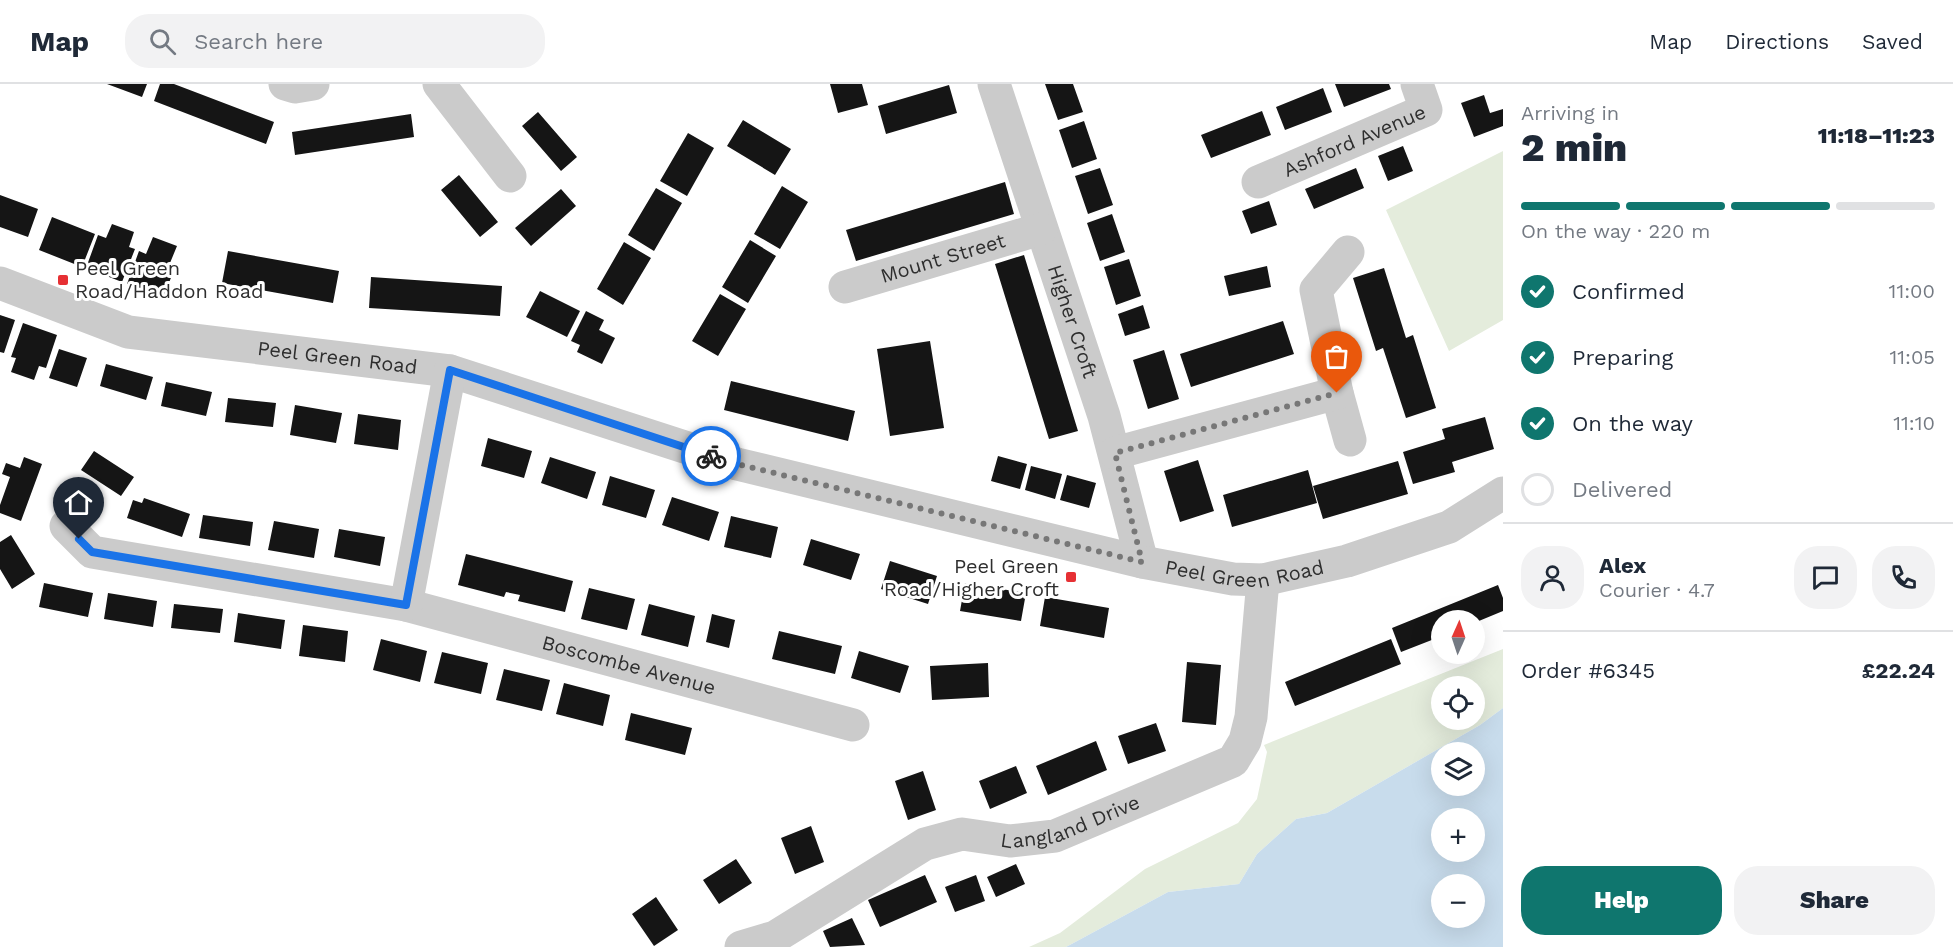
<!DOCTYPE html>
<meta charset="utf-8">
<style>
:root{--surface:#fff;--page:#f2f2f3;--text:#1f2937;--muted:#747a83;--line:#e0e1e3;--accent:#0f766e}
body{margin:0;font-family:"Work Sans",sans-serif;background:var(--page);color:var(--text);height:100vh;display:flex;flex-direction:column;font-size:22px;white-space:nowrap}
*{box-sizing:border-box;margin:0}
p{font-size:20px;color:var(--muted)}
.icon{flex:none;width:33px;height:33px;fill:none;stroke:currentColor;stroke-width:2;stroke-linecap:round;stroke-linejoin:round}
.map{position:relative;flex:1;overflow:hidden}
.details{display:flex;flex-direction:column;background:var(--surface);width:450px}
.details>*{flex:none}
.needle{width:39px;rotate:3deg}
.buttons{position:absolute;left:1431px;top:526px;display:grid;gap:12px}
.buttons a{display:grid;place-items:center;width:54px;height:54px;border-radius:50%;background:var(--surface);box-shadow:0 6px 24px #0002;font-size:30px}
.pin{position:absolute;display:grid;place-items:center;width:51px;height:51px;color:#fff;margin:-62px -26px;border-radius:50% 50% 50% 0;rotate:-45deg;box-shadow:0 0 6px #0007}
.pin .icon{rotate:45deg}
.courier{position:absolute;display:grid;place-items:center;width:60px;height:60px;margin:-30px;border:4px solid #1a73e8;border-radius:50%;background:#fff;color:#222;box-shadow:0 2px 8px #0007}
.summary em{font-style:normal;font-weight:800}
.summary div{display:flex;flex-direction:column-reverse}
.summary{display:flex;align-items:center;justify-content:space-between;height:102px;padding:0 18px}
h1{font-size:39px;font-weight:800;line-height:45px}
.bar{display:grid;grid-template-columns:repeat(4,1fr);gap:9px 6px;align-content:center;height:72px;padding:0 18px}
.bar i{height:8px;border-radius:4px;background:var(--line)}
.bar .on{background:var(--accent)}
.bar p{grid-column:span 4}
.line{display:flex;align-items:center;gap:15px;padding:0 18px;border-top:2px solid var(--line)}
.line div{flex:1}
.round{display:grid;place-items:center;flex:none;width:63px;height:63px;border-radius:24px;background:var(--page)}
ol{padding:0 18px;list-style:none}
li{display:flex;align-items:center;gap:18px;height:66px}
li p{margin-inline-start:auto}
li .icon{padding:6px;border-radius:50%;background:var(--accent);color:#fff;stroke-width:4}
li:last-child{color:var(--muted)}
li i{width:33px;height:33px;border:3px solid var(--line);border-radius:50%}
.cta{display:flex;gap:12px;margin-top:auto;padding:12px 18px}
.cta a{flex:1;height:69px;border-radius:24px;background:var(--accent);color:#fff;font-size:24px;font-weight:800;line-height:69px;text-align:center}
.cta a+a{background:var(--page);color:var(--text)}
header{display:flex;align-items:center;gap:36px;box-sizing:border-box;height:84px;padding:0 30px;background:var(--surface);border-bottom:2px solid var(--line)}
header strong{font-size:28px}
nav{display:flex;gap:33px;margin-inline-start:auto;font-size:21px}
.search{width:420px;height:54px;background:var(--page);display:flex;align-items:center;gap:15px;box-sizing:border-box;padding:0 21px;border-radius:24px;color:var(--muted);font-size:22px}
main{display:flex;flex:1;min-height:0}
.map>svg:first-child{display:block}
</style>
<header>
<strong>Map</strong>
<div class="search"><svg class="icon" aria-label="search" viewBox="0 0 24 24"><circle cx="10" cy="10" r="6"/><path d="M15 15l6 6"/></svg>Search here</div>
<nav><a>Map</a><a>Directions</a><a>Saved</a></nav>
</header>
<main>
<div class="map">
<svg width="1503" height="863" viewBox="0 0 1503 863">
<rect width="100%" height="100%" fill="#fff"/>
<path fill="#e4ecdc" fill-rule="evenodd" d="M1503,67V236L1449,267L1386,126Z
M1503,565V624L1480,641L1327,729L1296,735L1257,770L1239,800L1168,808L1066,863H1029L1060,849L1145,785L1238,739L1257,715L1267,668L1264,661ZM1442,603H1474V636H1442Z"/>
<path fill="#c8dcec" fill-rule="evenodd" d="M1503,624V863H1066L1168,808L1239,800L1257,770L1296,735L1327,729L1480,641ZM1442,669H1474V702H1442ZM1442,735H1474V768H1442ZM1442,801H1474V834H1442Z"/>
<path fill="#151515" d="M107,0H147L142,13Z
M160,0H174L274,38L266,60L154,17Z
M830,0H862L868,21L838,29Z
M1045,0H1073L1083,28L1058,36Z
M1335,0H1389L1391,5L1344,23Z
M949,1L957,29L886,50L878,22Z
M1323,4L1332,28L1285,46L1276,23Z
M1484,11L1490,29L1503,25V42L1474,53L1461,19Z
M1262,27L1271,51L1211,74L1201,51Z
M538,28L577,73L561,87L522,42Z
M411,30L414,53L295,71L292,48Z
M743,36L791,65L775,91L727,62Z
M1084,37L1097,75L1072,84L1059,46Z
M688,49L714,64L687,112L660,97Z
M1403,62L1413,87L1388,97L1378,72Z
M1100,84L1113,121L1088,130L1075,92Z
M1356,84L1364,104L1314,125L1305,105Z
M459,91L498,138L480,153L441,106Z
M1005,98L1014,130L856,177L846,146Z
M782,102L808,118L780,165L754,150Z
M656,104L682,119L654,167L628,151Z
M561,105L576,122L531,162L515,144Z
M0,111L38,125L28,153L0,143Z
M1269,117L1277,141L1251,150L1242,127Z
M1112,130L1125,168L1100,177L1087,139Z
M52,133L95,150L82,183L39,166Z
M112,140L134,148L129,163L135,165L122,198L86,184L98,151L106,154Z
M153,153L177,162L170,179L176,181L163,214L127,200L139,167L146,170Z
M750,156L776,172L748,219L722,203Z
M624,158L651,174L623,221L597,205Z
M228,167L339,187L333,219L222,199Z
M1024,171L1078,347L1049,355L995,180Z
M1129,175L1141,212L1116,221L1104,183Z
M1267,182L1271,203L1229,212L1224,192Z
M1384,184L1406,254L1413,251L1436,324L1406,334L1383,264L1376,267L1353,194Z
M371,193L502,202L500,232L369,224Z
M540,207L580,227L567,253L526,233Z
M720,210L746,225L718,272L692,257Z
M1143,221L1150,244L1125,252L1118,230Z
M586,227L604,236L599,246L615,254L602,280L577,268L580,261L571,257Z
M0,231L15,236L4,269L0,268Z
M1283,237L1294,270L1191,303L1180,270Z
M23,239L57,251L46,284L39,282L34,296L11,288L16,274L11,273Z
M930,257L944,344L890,352L877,265Z
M59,265L87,274L77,303L49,294Z
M1164,266L1179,315L1148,325L1133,276Z
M106,280L153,293L146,316L100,302Z
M731,297L855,327L848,357L724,326Z
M166,298L212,308L206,332L161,322Z
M228,314L276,319L273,343L225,338Z
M295,321L342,329L336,359L290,351Z
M358,330L401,336L398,366L354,360Z
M1485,333L1494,365L1452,378L1455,388L1413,400L1403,368L1445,355L1442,345Z
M488,354L532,367L524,394L481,382Z
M94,367L134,393L121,412L81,386Z
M998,372L1027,380L1020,405L991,397Z
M24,373L42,380L21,437L0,429V421L10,393L2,390L6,379L20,384Z
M550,373L596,388L587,415L541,399Z
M1198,376L1214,427L1180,438L1164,387Z
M1398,377L1408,410L1323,435L1313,402Z
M1031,382L1062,390L1055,415L1025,406Z
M1308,386L1317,419L1232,443L1223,411Z
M1067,391L1096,399L1089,424L1060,416Z
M610,392L655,406L646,434L602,421Z
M672,413L719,428L709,457L662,441Z
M144,414L190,430L182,453L127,434L133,416L142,419Z
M203,431L253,438L250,462L199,454Z
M731,432L778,443L771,474L724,463Z
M274,437L319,445L314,474L268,466Z
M339,445L385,453L380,482L334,473Z
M11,451L35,490L12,505L0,485V458Z
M811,455L860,470L851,496L803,481Z
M466,470L573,497L565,528L518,517L520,511L506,508L504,513L458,501Z
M890,477L937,492L928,520L881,505Z
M44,499L93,509L88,533L39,523Z
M965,499L1026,509L1021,537L960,527Z
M1498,501L1503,514V527L1474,539L1442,537V552L1401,568L1392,544Z
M589,504L635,515L627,546L581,535Z
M108,509L157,517L153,543L104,535Z
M1045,513L1109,524L1104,554L1040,542Z
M174,520L223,525L220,549L171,544Z
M649,520L695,532L688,563L641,551Z
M238,529L285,536L281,565L234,558Z
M712,530L735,536L729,564L706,558Z
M303,541L348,547L345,578L299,572Z
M779,547L842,562L835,590L772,575Z
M381,555L427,567L420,598L373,586Z
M1391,555L1401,580L1295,622L1285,598Z
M859,567L909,582L900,609L851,594Z
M442,568L488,579L481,610L434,599Z
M1187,578L1221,581L1216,641L1182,638Z
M988,579L989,613L932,616L930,582Z
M504,585L550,596L542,627L496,616Z
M564,599L610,611L603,642L556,630Z
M631,629L692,644L685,671L625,656Z
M1156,639L1166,667L1128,680L1118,652Z
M1096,657L1107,686L1048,711L1036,682Z
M1016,682L1027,709L990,725L979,697Z
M923,687L936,726L908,736L895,697Z
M811,742L824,778L795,790L781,754Z
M736,775L752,799L719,820L703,796Z
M1016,780L1025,800L996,813L987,793Z
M925,791L937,818L880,843L868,816Z
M976,791L985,817L955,828L945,803Z
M656,813L678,846L654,862L632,830Z
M852,834L865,861L830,863L823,847Z"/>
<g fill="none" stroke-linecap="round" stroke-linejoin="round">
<g stroke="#cbcbcb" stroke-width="33">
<path d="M285,0L295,3L313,0"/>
<path d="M439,0L510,92"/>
<path id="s1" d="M994,0L1104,332L1142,478"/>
<path id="s2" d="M1258,98L1426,26L1417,0"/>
<path d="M1348,168L1316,206L1337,309L1350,356"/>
<path id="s3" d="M0,199L128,248L450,287L737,380L1142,478L1233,495L1263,496L1347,477L1449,443L1503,409"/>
<path id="s4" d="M845,203L1041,145"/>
<path d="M1115,369L1337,309"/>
<path id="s5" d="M66,442L92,468L406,521L853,641"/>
<path d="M406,521L450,287"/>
<path id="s6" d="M741,863L775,853L925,760L962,750L1010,757L1055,752L1233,677L1245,657L1251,633L1263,496"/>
</g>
</g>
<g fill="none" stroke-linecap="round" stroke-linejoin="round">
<path stroke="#777" stroke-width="6" stroke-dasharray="0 10.8" d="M711,372L737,380L1142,478L1115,369L1337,309"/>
<path stroke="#1a73e8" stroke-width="8" d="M79,455L92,468L406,521L450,286L711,372"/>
</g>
<g fill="#e63034" stroke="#fff" stroke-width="2">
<rect x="57" y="190" width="12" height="12" rx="3"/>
<rect x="1065" y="487" width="12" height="12" rx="3"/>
</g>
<g text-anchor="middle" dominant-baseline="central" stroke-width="6" stroke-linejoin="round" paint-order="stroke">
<g font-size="20" fill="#2e2e2e" stroke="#fff">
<text stroke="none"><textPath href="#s2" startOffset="105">Ashford Avenue</textPath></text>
<text stroke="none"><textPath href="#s4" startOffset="102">Mount Street</textPath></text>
<text stroke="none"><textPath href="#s1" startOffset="250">Higher Croft</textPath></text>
<text stroke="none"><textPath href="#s3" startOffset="348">Peel Green Road</textPath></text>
<text stroke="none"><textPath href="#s3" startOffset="1284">Peel Green Road</textPath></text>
<text stroke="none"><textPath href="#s5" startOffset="586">Boscombe Avenue</textPath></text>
<text stroke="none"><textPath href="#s6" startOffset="362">Langland Drive</textPath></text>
</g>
<g font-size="20" fill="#2e2e2e" stroke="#fff" text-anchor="start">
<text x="75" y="184">Peel Green<tspan x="75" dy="23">Road/Haddon Road</tspan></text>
<text x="1059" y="482" text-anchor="end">Peel Green<tspan x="1059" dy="23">Road/Higher Croft</tspan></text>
</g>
</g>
</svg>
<div class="buttons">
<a><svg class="needle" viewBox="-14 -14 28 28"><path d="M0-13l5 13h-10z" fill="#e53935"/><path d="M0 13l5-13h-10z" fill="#747a83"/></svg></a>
<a><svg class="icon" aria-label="locate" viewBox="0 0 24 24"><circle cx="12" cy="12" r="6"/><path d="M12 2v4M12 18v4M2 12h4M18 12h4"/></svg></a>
<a><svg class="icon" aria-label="layers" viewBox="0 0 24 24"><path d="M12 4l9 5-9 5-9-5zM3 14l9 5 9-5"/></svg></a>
<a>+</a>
<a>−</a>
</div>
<div class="pin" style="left:1337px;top:309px;background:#ea580c"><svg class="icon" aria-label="bag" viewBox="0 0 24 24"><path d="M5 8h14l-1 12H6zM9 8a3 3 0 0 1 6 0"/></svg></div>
<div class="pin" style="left:79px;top:455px;background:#1f2937"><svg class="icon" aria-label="home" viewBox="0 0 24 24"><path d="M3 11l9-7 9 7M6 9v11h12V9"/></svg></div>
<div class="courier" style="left:711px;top:372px"><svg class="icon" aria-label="bike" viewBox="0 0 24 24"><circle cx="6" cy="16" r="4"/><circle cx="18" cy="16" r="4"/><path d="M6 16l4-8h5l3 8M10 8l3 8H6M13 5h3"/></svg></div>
</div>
<section class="details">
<div class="summary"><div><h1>2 min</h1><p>Arriving in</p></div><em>11:18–11:23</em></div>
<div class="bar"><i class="on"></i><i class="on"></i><i class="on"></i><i></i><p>On the way · 220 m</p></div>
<ol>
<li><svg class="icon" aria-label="check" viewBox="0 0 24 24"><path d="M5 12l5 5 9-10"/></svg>Confirmed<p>11:00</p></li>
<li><svg class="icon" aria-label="check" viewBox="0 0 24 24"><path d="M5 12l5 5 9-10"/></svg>Preparing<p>11:05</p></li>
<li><svg class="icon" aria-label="check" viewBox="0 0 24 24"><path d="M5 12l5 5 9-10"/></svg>On the way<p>11:10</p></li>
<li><i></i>Delivered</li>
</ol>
<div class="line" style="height:108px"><a class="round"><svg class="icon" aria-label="person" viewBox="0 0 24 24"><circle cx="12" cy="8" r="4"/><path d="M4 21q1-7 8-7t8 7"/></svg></a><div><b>Alex</b><p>Courier · 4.7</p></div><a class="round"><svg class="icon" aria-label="chat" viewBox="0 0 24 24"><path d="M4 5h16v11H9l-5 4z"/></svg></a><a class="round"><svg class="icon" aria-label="phone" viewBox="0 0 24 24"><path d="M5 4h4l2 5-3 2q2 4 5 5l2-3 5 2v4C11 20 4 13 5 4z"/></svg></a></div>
<div class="line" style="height:78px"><div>Order #6345</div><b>£22.24</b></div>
<div class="cta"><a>Help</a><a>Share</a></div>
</section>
</main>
